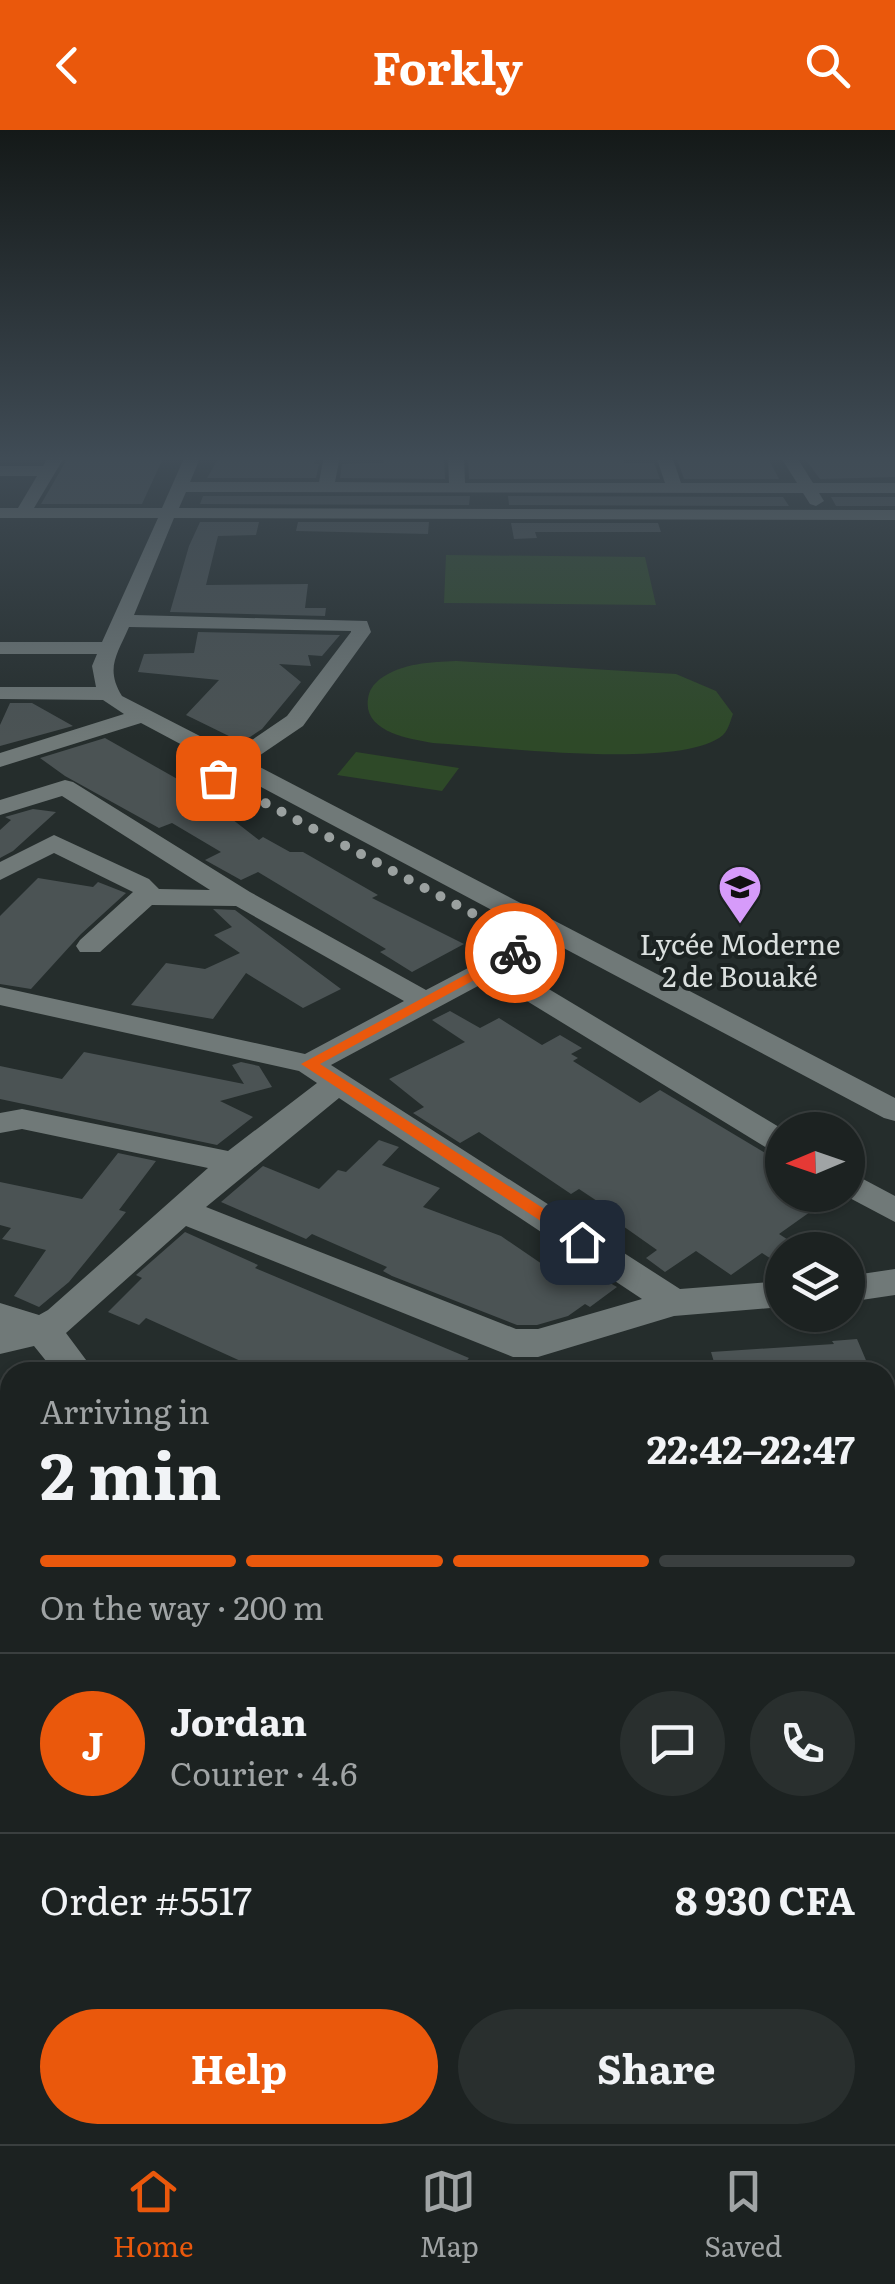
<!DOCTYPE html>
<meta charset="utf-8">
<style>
:root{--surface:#1c2221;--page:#292f2e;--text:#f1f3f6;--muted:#a0a4a5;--line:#3a3f3f;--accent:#ea580c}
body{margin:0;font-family:Literata,serif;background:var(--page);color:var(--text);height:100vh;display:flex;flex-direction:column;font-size:38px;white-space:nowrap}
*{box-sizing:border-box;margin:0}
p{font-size:32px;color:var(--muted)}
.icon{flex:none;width:55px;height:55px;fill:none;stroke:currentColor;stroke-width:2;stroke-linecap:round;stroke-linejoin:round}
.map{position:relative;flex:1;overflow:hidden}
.details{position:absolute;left:0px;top:1232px;width:895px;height:782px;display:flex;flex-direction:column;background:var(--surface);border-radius:30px 30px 0 0;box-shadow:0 2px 8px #0004,0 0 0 2px var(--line)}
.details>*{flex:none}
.needle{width:65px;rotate:268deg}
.tools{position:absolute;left:765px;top:982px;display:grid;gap:20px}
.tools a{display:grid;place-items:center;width:100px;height:100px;border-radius:50%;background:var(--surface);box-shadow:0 2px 8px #0004,0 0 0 2px var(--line);font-size:50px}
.pin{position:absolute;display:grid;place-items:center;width:85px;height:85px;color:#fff;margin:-42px;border-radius:20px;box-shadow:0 5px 15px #0006}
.courier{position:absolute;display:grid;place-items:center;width:100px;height:100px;margin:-50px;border:8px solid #ea580c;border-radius:50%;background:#fff;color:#222;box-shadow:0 2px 12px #0007}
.overview em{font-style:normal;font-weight:700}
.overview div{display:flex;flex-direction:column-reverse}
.overview{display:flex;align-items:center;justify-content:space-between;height:170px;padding:0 40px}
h1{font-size:65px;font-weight:700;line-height:75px}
.bar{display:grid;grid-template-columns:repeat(4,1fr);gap:15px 10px;align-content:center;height:120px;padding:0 40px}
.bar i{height:12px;border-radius:8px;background:var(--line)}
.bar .selected{background:var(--accent)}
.bar p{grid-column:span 4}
.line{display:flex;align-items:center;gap:25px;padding:0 40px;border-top:2px solid var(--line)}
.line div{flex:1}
.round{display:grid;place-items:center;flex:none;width:105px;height:105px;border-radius:52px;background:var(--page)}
.primary-button{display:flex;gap:20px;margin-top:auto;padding:20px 40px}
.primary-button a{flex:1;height:115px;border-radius:60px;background:var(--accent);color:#fff;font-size:40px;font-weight:700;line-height:115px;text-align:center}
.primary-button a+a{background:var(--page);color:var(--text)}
header{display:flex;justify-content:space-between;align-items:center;height:130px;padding:0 40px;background:var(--accent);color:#fff;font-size:45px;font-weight:700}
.tabs{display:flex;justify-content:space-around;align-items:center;height:140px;border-top:2px solid var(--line);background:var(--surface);font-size:28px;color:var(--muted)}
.tabs a{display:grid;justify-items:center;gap:5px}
.tabs .selected{color:var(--accent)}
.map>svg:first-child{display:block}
</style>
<header><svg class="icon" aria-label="back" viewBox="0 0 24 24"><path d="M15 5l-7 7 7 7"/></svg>Forkly<svg class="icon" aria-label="search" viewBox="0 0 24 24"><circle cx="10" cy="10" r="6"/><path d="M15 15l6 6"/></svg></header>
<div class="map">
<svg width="895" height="2014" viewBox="0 0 895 2014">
<rect width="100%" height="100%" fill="#252d2c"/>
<path fill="#2e4928" d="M446,425L645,427L656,475L444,473Z
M456,531L676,544L716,561L733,584C730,591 729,599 723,605C681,641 492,616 433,613C409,609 363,602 368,569C369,560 373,555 380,549C402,533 431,532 456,531Z
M356,622L459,638L442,661L337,645Z"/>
<path fill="#4b5354" d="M69,326H164L142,374H41Z
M220,326L316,328L314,334H319L316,348H207Z
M384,326H444L445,349L340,348L342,334L384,333Z
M468,326H622L624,333H654L660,349H469Z
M676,326H767L779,349H684Z
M803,326H895V347L820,349Z
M203,366H470L469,375L200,374Z
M508,366L783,367L789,376L509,375Z
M831,367H895V376H836Z
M200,392H259L256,405L218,406L206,455L308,454L305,478H326L325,486L170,482L189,416Z
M298,392H429L428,404L296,401Z
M511,393H658L661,402H535L537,408L514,409Z
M198,502L340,505L322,526L308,525L311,536L279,534L301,552L262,599L250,607L233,608L186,585L219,550L138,542L144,524L194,523Z
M10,573H32L73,596L0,616V595Z
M105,608L195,659L186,663L228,686L259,710L263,707L290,722H303L378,765L372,768L464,814L412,842L380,822L386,819L258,742L241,750L205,730L221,722L172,693L159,698L65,646L40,628Z
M33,679L56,682L13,721L0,728V700L11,690L5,687Z
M38,748L93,757L98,752L126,763L81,804L31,859L0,854V786Z
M213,779L235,780L341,859L303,878L246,843L213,889L131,875L166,833L205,839L240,823L214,805L232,797Z
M450,881L480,898L499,888L542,915L560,905L582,918L571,924L578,928L573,931L640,973L660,960L782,1033V1065H834L779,1104L804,1120H782V1136L762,1123L731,1145L696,1121L665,1142L646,1128L657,1120L613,1089L618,1085L579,1059L571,1064L479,1002L460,1013L413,983L424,977L389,949L465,912L432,890Z
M84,922L244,954L232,935L241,932L259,936L272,957L220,971L253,987L217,1015L0,969V936L62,949Z
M379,1010L399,1017L382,1035L440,1058L423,1077L501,1106L542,1134L557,1123L617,1157L590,1177L585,1174L568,1186L537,1195H517L392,1146L383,1141L387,1137L312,1104L306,1109L221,1072L263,1036L319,1059L338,1040L346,1042Z
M118,1023L156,1031L119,1080L126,1082L69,1152L39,1177L14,1166L46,1120L2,1109L11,1098L0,1095V1052L82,1069Z
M185,1102L258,1135L255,1138L469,1228L457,1242H265L146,1188L139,1195L108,1182L142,1148L136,1145Z
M857,1209L871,1242H717L711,1222L834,1214L832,1211Z"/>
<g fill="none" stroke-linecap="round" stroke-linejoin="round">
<path fill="#707978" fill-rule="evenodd" d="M49,326H65L34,378H162L185,326H201L190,352H319L324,326H340L335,352L449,353L448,326H464L465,353H665L656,326H672L681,353H797L780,326H796L813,353H895V363H819L824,371L816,376L810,374L803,363L186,362L179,378L895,380V390L174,388L134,485L367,491L371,502L303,596L250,632L895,968V991L884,988L556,814L512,837L784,1000L782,1023L770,1020L491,849L331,935L680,1159L782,1151V1177L674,1186L538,1227H513L186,1096L66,1203L95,1242H55L34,1216L0,1224V1173L39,1185L48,1180L208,1038L22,999L0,1003V983L22,979L228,1021L317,953L299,941L0,875V857L305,924L404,871L236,776L152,775L100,822H80L76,816L80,810L133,762L54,723L0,750V732L54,705L149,749L159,759L210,760L62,666L0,685V670L65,650L73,652L250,762L426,860L535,803L141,593L0,637V623L124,584L103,570L0,569V557H96L92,536L97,524H0V512H102L158,388H0V378H18L37,346H0V336H43ZM129,497L351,501V502L287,586L233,623L122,566C105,538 117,525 129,497ZM339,968L642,1169L538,1199H516L206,1077Z
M848,1041L895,1066V1092L844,1065Z
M895,1139V1165L848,1172V1146Z
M895,1387V1423L885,1424V1388Z
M10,1491V1531L0,1534V1494Z"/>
</g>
<linearGradient id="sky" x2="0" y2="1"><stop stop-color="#141918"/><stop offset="0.54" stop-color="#404c56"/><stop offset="1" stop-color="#404c56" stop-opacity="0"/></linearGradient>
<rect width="895" height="608" fill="url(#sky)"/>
<path fill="#ea580c" d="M515,818L522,823L520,825L320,934L589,1108V1117L582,1118L301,934Z"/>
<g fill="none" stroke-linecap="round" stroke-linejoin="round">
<path stroke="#9ba1a0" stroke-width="10" stroke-dasharray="0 18" d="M218,648L530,814L515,823"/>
</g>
<defs>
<symbol id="school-pin" viewBox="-11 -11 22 30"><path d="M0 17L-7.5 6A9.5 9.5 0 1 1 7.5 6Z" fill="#d69bfa" stroke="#1c2322"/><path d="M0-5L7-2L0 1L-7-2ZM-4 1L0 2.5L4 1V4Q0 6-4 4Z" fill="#111"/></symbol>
</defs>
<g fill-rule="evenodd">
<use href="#school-pin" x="715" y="732" width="50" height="68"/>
</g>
<g text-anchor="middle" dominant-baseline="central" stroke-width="8" stroke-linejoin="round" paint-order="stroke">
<g font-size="28" fill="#dbe0df" stroke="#1c2322">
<text x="740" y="813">Lycée Moderne<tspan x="740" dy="32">2 de Bouaké</tspan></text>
</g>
</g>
</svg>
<div class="tools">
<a><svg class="needle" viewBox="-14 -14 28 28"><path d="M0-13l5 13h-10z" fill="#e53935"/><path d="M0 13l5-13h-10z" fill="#a0a4a5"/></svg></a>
<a><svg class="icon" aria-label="layers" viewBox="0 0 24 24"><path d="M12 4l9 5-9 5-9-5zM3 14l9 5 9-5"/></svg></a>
</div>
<div class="pin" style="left:218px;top:648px;background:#ea580c"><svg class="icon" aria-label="bag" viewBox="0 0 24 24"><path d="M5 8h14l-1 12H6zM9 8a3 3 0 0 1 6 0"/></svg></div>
<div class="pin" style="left:582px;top:1112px;background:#1f2937"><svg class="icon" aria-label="home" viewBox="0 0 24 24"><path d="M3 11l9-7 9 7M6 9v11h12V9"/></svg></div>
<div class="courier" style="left:515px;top:823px"><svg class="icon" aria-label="bike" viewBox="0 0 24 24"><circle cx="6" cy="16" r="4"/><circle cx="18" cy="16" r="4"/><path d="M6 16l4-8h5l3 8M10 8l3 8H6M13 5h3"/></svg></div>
<section class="details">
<div class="overview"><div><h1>2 min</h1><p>Arriving in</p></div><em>22:42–22:47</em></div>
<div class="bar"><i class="selected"></i><i class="selected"></i><i class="selected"></i><i></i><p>On the way · 200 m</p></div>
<div class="line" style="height:180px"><b class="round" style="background:var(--accent);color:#fff">J</b><div><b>Jordan</b><p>Courier · 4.6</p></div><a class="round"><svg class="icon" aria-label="chat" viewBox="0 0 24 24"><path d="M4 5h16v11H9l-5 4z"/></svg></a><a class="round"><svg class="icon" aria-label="phone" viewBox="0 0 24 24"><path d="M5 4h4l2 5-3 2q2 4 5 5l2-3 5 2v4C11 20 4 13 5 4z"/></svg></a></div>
<div class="line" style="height:130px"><div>Order #5517</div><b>8 930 CFA</b></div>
<div class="primary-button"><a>Help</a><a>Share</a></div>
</section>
</div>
<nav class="tabs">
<a class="selected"><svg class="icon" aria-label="home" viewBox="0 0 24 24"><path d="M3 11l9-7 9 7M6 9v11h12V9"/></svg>Home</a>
<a><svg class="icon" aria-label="map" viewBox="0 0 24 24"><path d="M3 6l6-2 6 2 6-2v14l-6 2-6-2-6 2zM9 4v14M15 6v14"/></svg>Map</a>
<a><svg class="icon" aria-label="saved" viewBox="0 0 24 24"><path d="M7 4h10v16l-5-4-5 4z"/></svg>Saved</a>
</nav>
